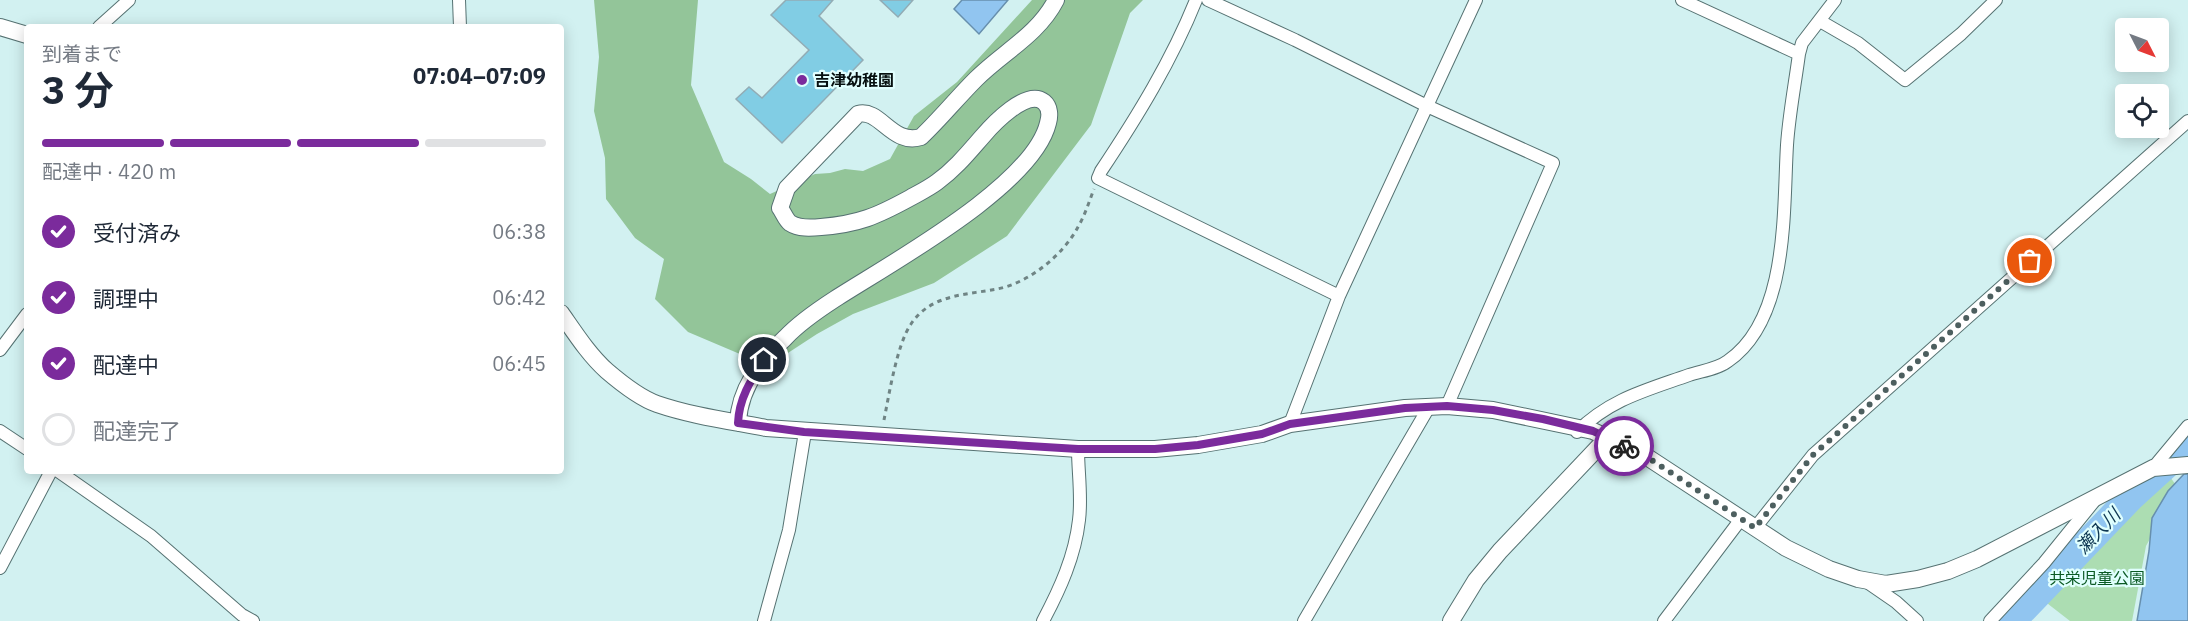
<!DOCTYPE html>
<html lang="ja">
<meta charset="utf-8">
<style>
:root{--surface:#fff;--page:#f2f2f3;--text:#1f2937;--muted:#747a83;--line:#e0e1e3;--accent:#7b2b9c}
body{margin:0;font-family:"IBM Plex Sans","Noto Sans JP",sans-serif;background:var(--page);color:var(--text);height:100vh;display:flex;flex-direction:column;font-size:22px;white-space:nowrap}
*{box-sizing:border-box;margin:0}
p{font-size:20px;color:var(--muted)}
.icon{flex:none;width:33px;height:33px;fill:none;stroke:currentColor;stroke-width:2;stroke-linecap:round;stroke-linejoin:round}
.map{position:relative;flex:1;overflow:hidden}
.sheet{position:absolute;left:24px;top:24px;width:540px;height:450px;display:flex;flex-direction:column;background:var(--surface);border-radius:6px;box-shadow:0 3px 15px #0003}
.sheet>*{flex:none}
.needle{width:39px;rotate:132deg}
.tools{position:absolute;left:2115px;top:18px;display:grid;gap:12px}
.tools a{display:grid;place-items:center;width:54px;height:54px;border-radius:6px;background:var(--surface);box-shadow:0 3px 15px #0003;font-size:30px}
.pin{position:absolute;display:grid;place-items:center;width:51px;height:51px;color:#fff;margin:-26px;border:3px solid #fff;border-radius:50%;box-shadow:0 2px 6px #0007}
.courier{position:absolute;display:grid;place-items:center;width:60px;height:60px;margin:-30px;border:4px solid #7b2b9c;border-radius:50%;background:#fff;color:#222;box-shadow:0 2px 8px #0007}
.summary em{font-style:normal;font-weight:700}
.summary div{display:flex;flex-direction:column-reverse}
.summary{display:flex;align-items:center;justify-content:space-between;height:102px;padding:0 18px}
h1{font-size:39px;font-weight:700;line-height:45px}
.bar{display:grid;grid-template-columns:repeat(4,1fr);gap:9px 6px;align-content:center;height:72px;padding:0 18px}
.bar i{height:8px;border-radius:4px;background:var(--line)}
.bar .selected{background:var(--accent)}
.bar p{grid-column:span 4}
ol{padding:0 18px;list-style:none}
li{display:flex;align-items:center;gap:18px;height:66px}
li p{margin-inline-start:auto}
li .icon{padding:6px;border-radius:50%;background:var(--accent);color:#fff;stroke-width:4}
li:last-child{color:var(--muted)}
li i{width:33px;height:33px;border:3px solid var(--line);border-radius:50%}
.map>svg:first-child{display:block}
</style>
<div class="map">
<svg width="2188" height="621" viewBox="0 0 2188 621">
<rect width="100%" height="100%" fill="#d2f1f1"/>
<path fill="#acddb2" d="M2168,474L2178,488L2146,546L2132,621H2070L2030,590L2110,499Z"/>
<path fill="#93c599" d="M594,0H698L691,85L724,162L751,179L770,194L815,174L830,173L845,169L863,171L890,159L914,116L957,82L1032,0H1143L1130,13L1091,125L1007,236L934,283L853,314L817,334L768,366L688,332L655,299L664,259L635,238L606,199L605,158L594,111L599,57Z"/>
<path fill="#91c5f0" stroke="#678fad" stroke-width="1.5" d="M962,0H1008L979,34L954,9Z
M2184,474H2188V621H2137L2149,551L2152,518L2168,491Z"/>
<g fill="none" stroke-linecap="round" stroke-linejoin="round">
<path stroke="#91c5f0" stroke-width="28" d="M2012,621L2130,498L2188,445"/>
</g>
<path fill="#81cde4" stroke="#92acb5" stroke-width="1.5" d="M786,0H833L819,16L863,60L782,143L736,99L749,87L762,98L809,50L771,15Z
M880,0H913L898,17Z"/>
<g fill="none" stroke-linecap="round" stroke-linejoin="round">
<defs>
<path id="street" d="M459,0L460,27
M1196,0C1172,60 1137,117 1101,171L1098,178L1339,296
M1208,0L1295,40L1427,106L1553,163L1447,406
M1682,0L1799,54
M1820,21L1858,43L1905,80L1961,34L1996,0
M99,27L129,0
M0,350L27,314
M1290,424L1339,296L1476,0
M0,431L27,449
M1577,432C1610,399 1647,390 1689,375C1701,371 1718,369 1728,361C1789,319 1783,211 1787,145C1789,115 1795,84 1799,54L1802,43L1835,0
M2153,468L2188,426
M58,471L151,536L242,615L253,621
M1755,528L1813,455L2188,121
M0,568L51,471
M1867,582L1896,602L1917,621
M764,621L789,530L805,432
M1043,621C1060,589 1075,556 1079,520C1082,497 1078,472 1078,449
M1304,621L1429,407
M1664,621L1741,519
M1990,621L2044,563L2095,500"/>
<path id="secondary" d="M0,27L27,35
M561,313C575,333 589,355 607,371C621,383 640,398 657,404C692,416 730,421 766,428L1078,449H1155L1198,445L1262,434L1290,424L1405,408L1447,406L1493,410L1593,431L1641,453L1786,548L1829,569L1858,579L1886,584L1918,579L1948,571L1977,559L2153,468L2188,465
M738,423C739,390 761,360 785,338C799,323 818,310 835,299C889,264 1033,186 1048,123C1050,116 1050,107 1044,102C1027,88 993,124 982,137C968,153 955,169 937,182C929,188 919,193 910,198C877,216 859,224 821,227C811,228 799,229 790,223C786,220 783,212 780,208L787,188L858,114C880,108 892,146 921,137C940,119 957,98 976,79C1003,52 1038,35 1056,0
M1451,621L1476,580L1500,551L1607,438"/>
</defs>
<use href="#street" stroke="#567272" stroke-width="14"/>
<use href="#secondary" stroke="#567272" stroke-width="18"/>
<path stroke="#6f8484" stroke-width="3" stroke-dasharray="4.5 4.5" stroke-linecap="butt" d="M884,420C889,395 897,344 911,324C931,294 966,295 997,289C1029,283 1063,255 1078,227C1085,215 1089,202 1094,189"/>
<use href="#street" stroke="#fff" stroke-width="12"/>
<use href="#secondary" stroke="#fff" stroke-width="16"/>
</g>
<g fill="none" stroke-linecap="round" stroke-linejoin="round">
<path stroke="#4d5f5f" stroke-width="6" stroke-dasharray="0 10.8" d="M1624,446L1641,453L1755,528L1813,455L2030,261"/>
<path stroke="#7b2b9c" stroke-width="8" d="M764,360C751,380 739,398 738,423L804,432L1078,449H1155L1198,445L1262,434L1290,424L1405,408L1447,406L1493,410L1543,419L1593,431L1624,446"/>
</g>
<circle fill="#7b2b9c" stroke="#e0fffe" stroke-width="2" cx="802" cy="80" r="6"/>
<g text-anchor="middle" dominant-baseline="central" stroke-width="4.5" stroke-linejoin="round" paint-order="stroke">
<g font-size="16" font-weight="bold" fill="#061010" stroke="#e0fffe" text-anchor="start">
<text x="814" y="80">吉津幼稚園</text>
</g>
<g font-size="16" fill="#0b5a24" stroke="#e0fffe">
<text x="2097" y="578">共栄児童公園</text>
</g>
<g font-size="18" font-style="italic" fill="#0d3652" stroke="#e0fffe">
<text transform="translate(2098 531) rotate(-46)">瀬入川</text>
</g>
</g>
</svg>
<div class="tools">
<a><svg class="needle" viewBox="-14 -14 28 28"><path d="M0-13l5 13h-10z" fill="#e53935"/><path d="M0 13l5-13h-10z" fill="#747a83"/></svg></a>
<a><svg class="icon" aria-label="locate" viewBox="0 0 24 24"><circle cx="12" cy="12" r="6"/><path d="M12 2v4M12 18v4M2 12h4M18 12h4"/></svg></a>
</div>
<div class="pin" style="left:2030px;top:261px;background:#ea580c"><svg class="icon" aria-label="bag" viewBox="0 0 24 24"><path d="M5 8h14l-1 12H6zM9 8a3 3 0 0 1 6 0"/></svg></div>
<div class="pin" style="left:764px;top:360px;background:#1f2937"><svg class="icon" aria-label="home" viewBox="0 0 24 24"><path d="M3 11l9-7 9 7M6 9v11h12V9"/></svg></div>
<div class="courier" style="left:1624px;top:446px"><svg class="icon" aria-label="bike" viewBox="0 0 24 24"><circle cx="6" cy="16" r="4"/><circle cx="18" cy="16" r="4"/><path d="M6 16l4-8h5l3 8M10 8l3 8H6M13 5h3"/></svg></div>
<section class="sheet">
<div class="summary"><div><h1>3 分</h1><p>到着まで</p></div><em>07:04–07:09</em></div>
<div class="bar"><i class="selected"></i><i class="selected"></i><i class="selected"></i><i></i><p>配達中 · 420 m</p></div>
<ol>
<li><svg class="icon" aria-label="check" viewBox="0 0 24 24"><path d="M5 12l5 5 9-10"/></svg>受付済み<p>06:38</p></li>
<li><svg class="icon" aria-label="check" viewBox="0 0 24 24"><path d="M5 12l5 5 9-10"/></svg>調理中<p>06:42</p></li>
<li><svg class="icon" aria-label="check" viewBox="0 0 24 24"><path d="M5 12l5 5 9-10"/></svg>配達中<p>06:45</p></li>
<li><i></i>配達完了</li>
</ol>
</section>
</div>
